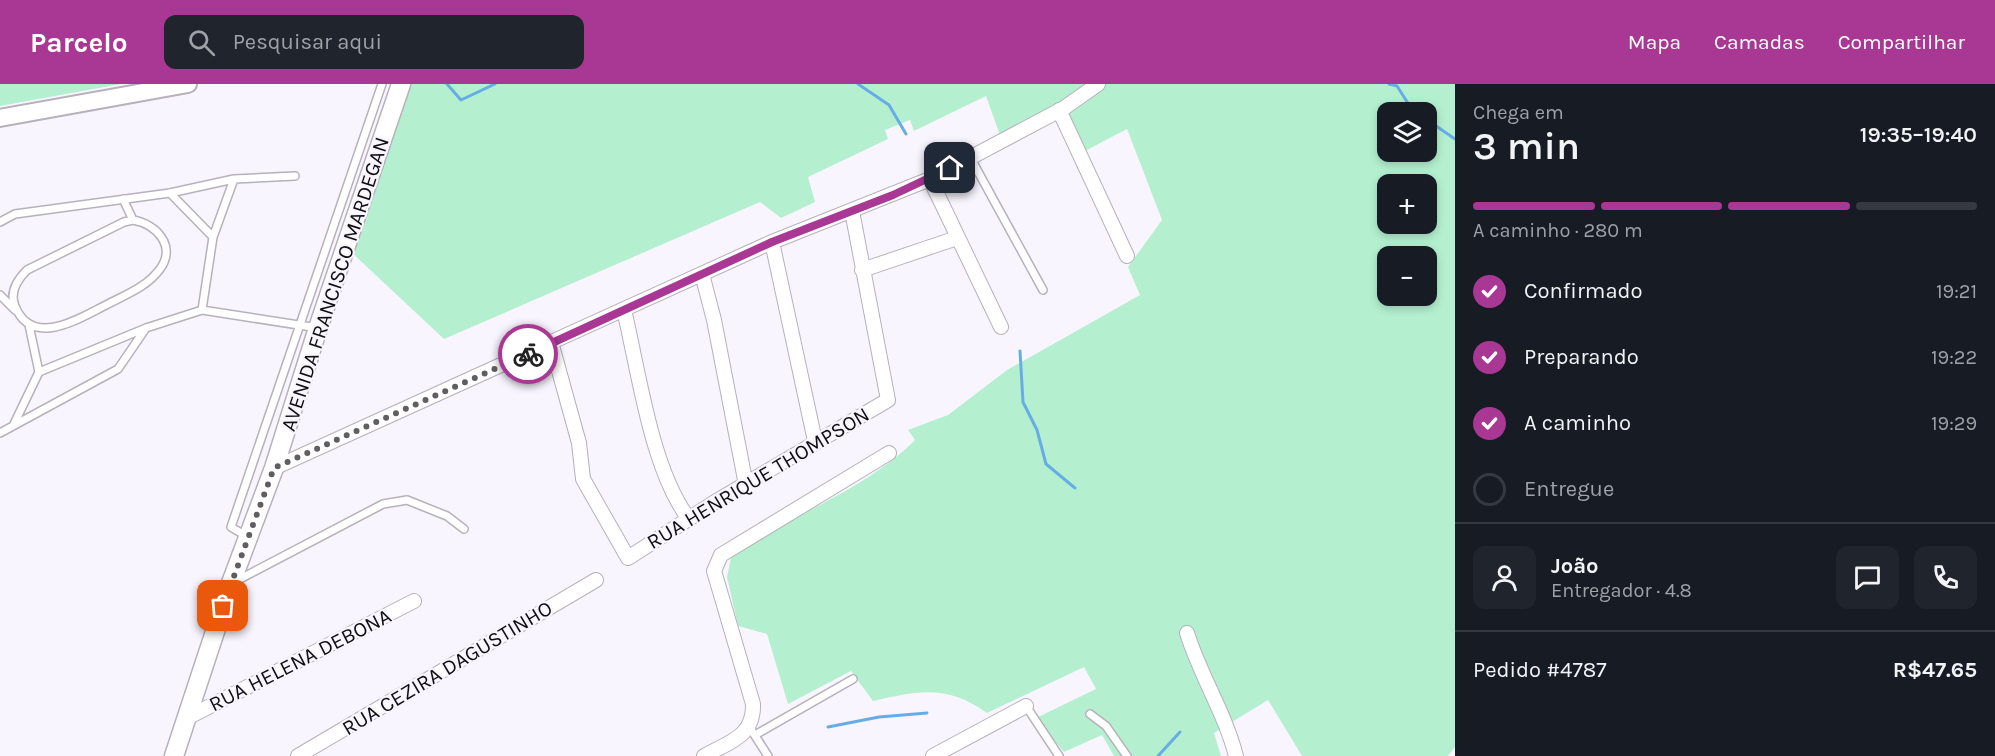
<!DOCTYPE html>
<html lang="pt">
<meta charset="utf-8">
<style>
:root{--surface:#171b24;--page:#20242c;--text:#f1f3f6;--muted:#9ea1a6;--line:#363941;--accent:#a83894}
body{margin:0;font-family:Karla,sans-serif;background:var(--page);color:var(--text);height:100vh;display:flex;flex-direction:column;font-size:22px;white-space:nowrap}
*{box-sizing:border-box;margin:0}
p{font-size:20px;color:var(--muted)}
.icon{flex:none;width:33px;height:33px;fill:none;stroke:currentColor;stroke-width:2;stroke-linecap:round;stroke-linejoin:round}
.map{position:relative;flex:1;overflow:hidden}
.panel{display:flex;flex-direction:column;background:var(--surface);width:540px}
.panel>*{flex:none}
.fabs{position:absolute;left:1377px;top:18px;display:grid;gap:12px}
.fabs a{display:grid;place-items:center;width:60px;height:60px;border-radius:12px;background:var(--surface);box-shadow:0 3px 9px #0003;font-size:30px}
.pin{position:absolute;display:grid;place-items:center;width:51px;height:51px;color:#fff;margin:-26px;border-radius:12px;box-shadow:0 3px 9px #0006}
.courier{position:absolute;display:grid;place-items:center;width:60px;height:60px;margin:-30px;border:4px solid #a83894;border-radius:50%;background:#fff;color:#222;box-shadow:0 2px 8px #0007}
.overview em{font-style:normal;font-weight:600}
.overview div{display:flex;flex-direction:column-reverse}
.overview{display:flex;align-items:center;justify-content:space-between;height:102px;padding:0 18px}
h1{font-size:39px;font-weight:600;line-height:45px}
.bar{display:grid;grid-template-columns:repeat(4,1fr);gap:9px 6px;align-content:center;height:72px;padding:0 18px}
.bar i{height:8px;border-radius:4px;background:var(--line)}
.bar .on{background:var(--accent)}
.bar p{grid-column:span 4}
.line{display:flex;align-items:center;gap:15px;padding:0 18px;border-top:2px solid var(--line)}
.line div{flex:1}
.round{display:grid;place-items:center;flex:none;width:63px;height:63px;border-radius:12px;background:var(--page)}
ol{padding:0 18px;list-style:none}
li{display:flex;align-items:center;gap:18px;height:66px}
li p{margin-inline-start:auto}
li .icon{padding:6px;border-radius:50%;background:var(--accent);color:#fff;stroke-width:4}
li:last-child{color:var(--muted)}
li i{width:33px;height:33px;border:3px solid var(--line);border-radius:50%}
header{display:flex;align-items:center;gap:36px;box-sizing:border-box;height:84px;padding:0 30px;background:var(--accent);color:#fff}
header strong{font-size:28px}
nav{display:flex;gap:33px;margin-inline-start:auto;font-size:21px}
.search{width:420px;height:54px;background:var(--page);display:flex;align-items:center;gap:15px;box-sizing:border-box;padding:0 21px;border-radius:12px;color:var(--muted);font-size:22px}
main{display:flex;flex:1;min-height:0}
.map>svg:first-child{display:block}
</style>
<header>
<strong>Parcelo</strong>
<div class="search"><svg class="icon" aria-label="search" viewBox="0 0 24 24"><circle cx="10" cy="10" r="6"/><path d="M15 15l6 6"/></svg>Pesquisar aqui</div>
<nav><a>Mapa</a><a>Camadas</a><a>Compartilhar</a></nav>
</header>
<main>
<div class="map">
<svg width="1455" height="672" viewBox="0 0 1455 672">
<rect width="100%" height="100%" fill="#f9f5fe"/>
<path fill="#b4f0d0" fill-rule="evenodd" d="M0,0H121L0,22Z
M408,0H1455V663L1448,672H1302L1268,616L1214,649L1221,672H1114L1102,651L1064,668L1036,634L1096,605L1084,583L987,629C946,600 918,607 873,617L851,587L788,620L767,550L738,542L727,493L733,464C789,436 871,401 915,356L908,346L948,331L1007,286L1140,211L1128,183L1162,136L1127,45L1081,69L1057,20L1001,54L986,12L914,47L910,36L885,46L888,55L808,93L815,118L781,134L760,118L444,255L351,168ZM1388,28H1426V68H1388ZM1388,100H1426V140H1388ZM1388,172H1426V212H1388Z"/>
<g fill="none" stroke-linecap="round" stroke-linejoin="round">
<path stroke="#67ade5" stroke-width="3" d="M447,0L461,16L495,0
M858,0L889,21L906,50
M1389,0L1397,2L1411,24L1417,28
M1426,35L1455,55
M1020,267L1023,318L1037,346L1046,380L1075,404
M828,643L879,633L927,629
M1158,672L1180,648"/>
<defs>
<path id="service" d="M970,73L1043,206
M170,109L213,153
M123,115L133,136
M133,136C156,140 177,162 160,185C147,203 125,211 106,221C80,234 32,265 15,222C9,208 17,196 27,186L124,138Z
M0,138L15,130L170,109L234,95L295,92
M0,211L15,226
M202,226L318,244
M29,241L39,288
M13,342L39,288L146,244L202,226L213,153L234,95
M0,349L118,285L146,244
M246,452L231,443L382,0
M236,497L383,420L407,416L447,432L464,445
M1026,622L1059,672
M1090,630L1106,642L1127,672
M752,647L768,672
M755,651L853,595"/>
<path id="minor" d="M1059,26L1127,172
M930,95L1001,243
M772,158L815,357
M862,186L957,154
M702,190L714,236L746,401
M624,226C639,288 651,385 689,435
M551,258L579,359L583,395L628,474L715,418L888,316L852,127
M274,384L772,158L930,95L1064,24L1098,0
M1187,549C1200,591 1225,629 1236,672
M185,635L414,517
M298,672L596,496
M704,672C729,658 754,653 753,620L714,487L721,471L889,369
M933,672L1026,622"/>
<path id="tertiary" d="M0,34L188,0"/>
<path id="secondary" d="M174,672L231,499L274,384L318,244L401,0"/>
</defs>
<use href="#service" stroke="#b6b1bb" stroke-width="10"/>
<use href="#minor" stroke="#b6b1bb" stroke-width="16"/>
<use href="#tertiary" stroke="#b6b1bb" stroke-width="20"/>
<use href="#secondary" stroke="#b6b1bb" stroke-width="21"/>
<use href="#service" stroke="#fff" stroke-width="7"/>
<use href="#minor" stroke="#fff" stroke-width="14"/>
<use href="#tertiary" stroke="#fff" stroke-width="16"/>
<use href="#secondary" stroke="#fff" stroke-width="18"/>
</g>
<g fill="none" stroke-linecap="round" stroke-linejoin="round">
<path stroke="#605e63" stroke-width="6" stroke-dasharray="0 10.8" d="M223,522L274,384L528,270"/>
<path stroke="#a83894" stroke-width="8" d="M528,270L772,158L893,111L950,84"/>
</g>
<g text-anchor="middle" dominant-baseline="central" stroke-width="4.5" stroke-linejoin="round" paint-order="stroke">
<g font-size="21" fill="#0e0d10" stroke="#f9f5fe">
<text transform="translate(335 200) rotate(-72)">AVENIDA FRANCISCO MARDEGAN</text>
<text transform="translate(758 394) rotate(-31)">RUA HENRIQUE THOMPSON</text>
<text transform="translate(300 576) rotate(-27)">RUA HELENA DEBONA</text>
<text transform="translate(447 584) rotate(-31)">RUA CEZIRA DAGUSTINHO</text>
</g>
</g>
</svg>
<div class="fabs">
<a><svg class="icon" aria-label="layers" viewBox="0 0 24 24"><path d="M12 4l9 5-9 5-9-5zM3 14l9 5 9-5"/></svg></a>
<a>+</a>
<a>−</a>
</div>
<div class="pin" style="left:223px;top:522px;background:#ea580c"><svg class="icon" aria-label="bag" viewBox="0 0 24 24"><path d="M5 8h14l-1 12H6zM9 8a3 3 0 0 1 6 0"/></svg></div>
<div class="pin" style="left:950px;top:84px;background:#1f2937"><svg class="icon" aria-label="home" viewBox="0 0 24 24"><path d="M3 11l9-7 9 7M6 9v11h12V9"/></svg></div>
<div class="courier" style="left:528px;top:270px"><svg class="icon" aria-label="bike" viewBox="0 0 24 24"><circle cx="6" cy="16" r="4"/><circle cx="18" cy="16" r="4"/><path d="M6 16l4-8h5l3 8M10 8l3 8H6M13 5h3"/></svg></div>
</div>
<section class="panel">
<div class="overview"><div><h1>3 min</h1><p>Chega em</p></div><em>19:35–19:40</em></div>
<div class="bar"><i class="on"></i><i class="on"></i><i class="on"></i><i></i><p>A caminho · 280 m</p></div>
<ol>
<li><svg class="icon" aria-label="check" viewBox="0 0 24 24"><path d="M5 12l5 5 9-10"/></svg>Confirmado<p>19:21</p></li>
<li><svg class="icon" aria-label="check" viewBox="0 0 24 24"><path d="M5 12l5 5 9-10"/></svg>Preparando<p>19:22</p></li>
<li><svg class="icon" aria-label="check" viewBox="0 0 24 24"><path d="M5 12l5 5 9-10"/></svg>A caminho<p>19:29</p></li>
<li><i></i>Entregue</li>
</ol>
<div class="line" style="height:108px"><a class="round"><svg class="icon" aria-label="person" viewBox="0 0 24 24"><circle cx="12" cy="8" r="4"/><path d="M4 21q1-7 8-7t8 7"/></svg></a><div><b>João</b><p>Entregador · 4.8</p></div><a class="round"><svg class="icon" aria-label="chat" viewBox="0 0 24 24"><path d="M4 5h16v11H9l-5 4z"/></svg></a><a class="round"><svg class="icon" aria-label="phone" viewBox="0 0 24 24"><path d="M5 4h4l2 5-3 2q2 4 5 5l2-3 5 2v4C11 20 4 13 5 4z"/></svg></a></div>
<div class="line" style="height:78px"><div>Pedido #4787</div><b>R$47.65</b></div>
</section>
</main>
